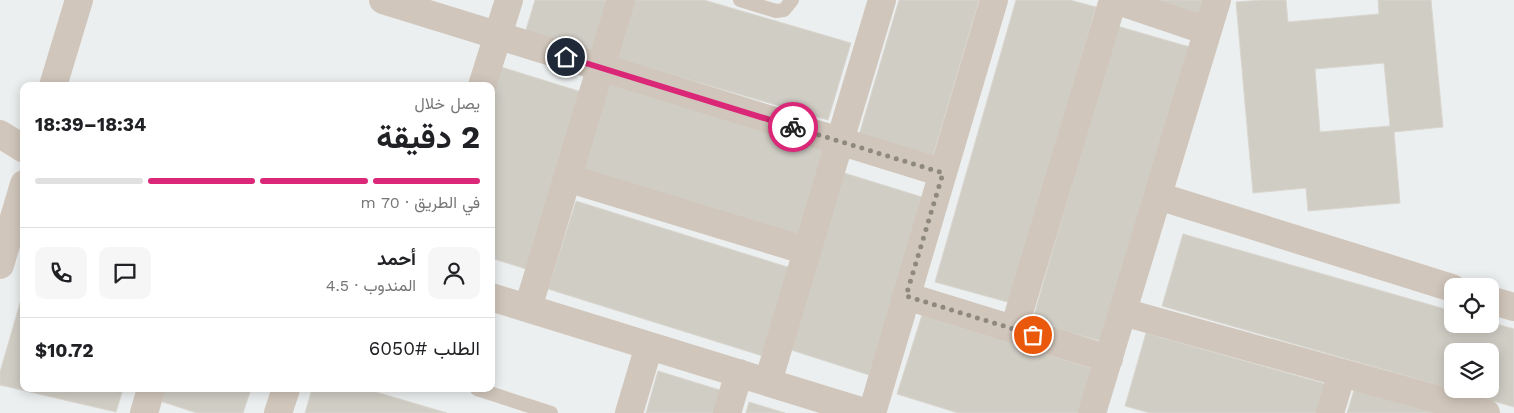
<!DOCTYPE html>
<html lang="ar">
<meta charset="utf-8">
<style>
:root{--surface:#fff;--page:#f6f6f6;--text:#202124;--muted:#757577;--line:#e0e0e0;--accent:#db2777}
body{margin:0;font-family:"Work Sans",Vazirmatn,sans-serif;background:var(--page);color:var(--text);direction:rtl;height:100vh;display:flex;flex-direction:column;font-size:19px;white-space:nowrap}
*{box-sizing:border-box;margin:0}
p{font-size:16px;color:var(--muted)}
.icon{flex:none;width:28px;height:28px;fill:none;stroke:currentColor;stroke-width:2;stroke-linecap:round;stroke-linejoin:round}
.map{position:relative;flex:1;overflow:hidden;direction:ltr}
.panel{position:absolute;left:20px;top:82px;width:475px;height:310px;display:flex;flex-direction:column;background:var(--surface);border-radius:10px;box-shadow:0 2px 12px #0003;direction:rtl}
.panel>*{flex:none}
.tools{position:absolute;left:1444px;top:278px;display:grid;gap:10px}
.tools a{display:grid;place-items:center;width:55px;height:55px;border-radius:10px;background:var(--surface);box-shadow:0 2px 12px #0003;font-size:25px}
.pin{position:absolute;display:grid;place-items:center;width:42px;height:42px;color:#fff;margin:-21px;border:2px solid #fff;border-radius:50%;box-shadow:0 1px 5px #0007}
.courier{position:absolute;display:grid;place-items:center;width:50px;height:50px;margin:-25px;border:4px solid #db2777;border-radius:50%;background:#fff;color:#222;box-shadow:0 1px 6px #0007}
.head em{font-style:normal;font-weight:700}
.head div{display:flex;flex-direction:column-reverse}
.head{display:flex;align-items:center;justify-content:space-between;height:85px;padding:0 15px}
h1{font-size:32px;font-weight:700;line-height:38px}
.bar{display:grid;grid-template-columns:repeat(4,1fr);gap:8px 5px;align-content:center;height:60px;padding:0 15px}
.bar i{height:6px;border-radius:4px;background:var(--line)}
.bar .on{background:var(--accent)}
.bar p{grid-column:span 4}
.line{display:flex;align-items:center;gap:12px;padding:0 15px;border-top:1px solid var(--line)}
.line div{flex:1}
.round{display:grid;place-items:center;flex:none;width:52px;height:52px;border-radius:10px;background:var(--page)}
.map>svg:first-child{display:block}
</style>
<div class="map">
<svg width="1514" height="413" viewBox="0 0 1514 413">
<rect width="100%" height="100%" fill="#ecefef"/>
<path fill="#d0cdc5" stroke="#d9d6cf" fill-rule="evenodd" d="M535,0H614L598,54L525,33Z
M634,0H704L851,43L828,120L617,59Z
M899,0H979L933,156L859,135Z
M1016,0H1070L1096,7L1011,303L935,282Z
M1148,0H1209L1204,17Z
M1262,0H1286L1288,22L1379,14L1378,0H1431L1443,127L1394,132L1400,203L1308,211L1306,188L1253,193L1236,2ZM1384,63L1390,126L1320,132L1315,69Z
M1117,26L1193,48L1108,343L1032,322Z
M501,67L585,93L529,270L491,258V97Z
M610,81L827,150L799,237L582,170Z
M841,172L925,198L869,375L785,348Z
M576,201L794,269L766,357L548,289Z
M1183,234L1452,311V324L1490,322L1514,329V407L1162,306ZM1452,351H1490V389H1452Z
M24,289V389H123L116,412L0,385V372Z
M922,315L1097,370L1083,413H958L897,394Z
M1146,333L1326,384L1318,413H1150L1125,406Z
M658,371L723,391L717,413H646Z
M161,389H251L243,413H197L157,400Z
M312,389H366L447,413H305Z
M1354,390L1435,413H1347Z
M749,402L785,413H746Z"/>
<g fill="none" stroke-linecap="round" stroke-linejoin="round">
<path stroke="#d1c6bb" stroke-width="14" d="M740,0L776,11L784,10L792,0
M477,389L551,413"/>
<path stroke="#d1c6bb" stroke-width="28" d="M383,0L943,173
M1115,0L1207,31
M482,86L509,0
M567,178L807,251
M1158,196L1452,288
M906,296L1109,359
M491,297L867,413
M1490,300L1514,307
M528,308L621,0
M1123,312L1486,413
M1014,329L1113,0
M768,382L882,0
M144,413L151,389
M278,413L286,389
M629,413L649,346
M727,413L739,373
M872,413L994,0
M1092,413L1217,0
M1330,413L1342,373"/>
<path stroke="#d1c6bb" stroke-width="28" d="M53,86L79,0
M0,134L24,149
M0,265L24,184"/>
</g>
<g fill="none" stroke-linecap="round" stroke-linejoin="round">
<path stroke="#8e887f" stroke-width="5" stroke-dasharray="0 9" d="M793,127L943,173L906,296L1033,335"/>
<path stroke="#db2777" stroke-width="6" d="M566,57L793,127"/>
</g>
</svg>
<div class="tools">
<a><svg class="icon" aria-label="locate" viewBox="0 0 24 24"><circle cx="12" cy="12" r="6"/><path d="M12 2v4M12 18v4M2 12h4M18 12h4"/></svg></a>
<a><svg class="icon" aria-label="layers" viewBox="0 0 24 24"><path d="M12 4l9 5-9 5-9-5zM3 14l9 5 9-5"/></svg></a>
</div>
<div class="pin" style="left:1033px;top:335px;background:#ea580c"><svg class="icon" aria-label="bag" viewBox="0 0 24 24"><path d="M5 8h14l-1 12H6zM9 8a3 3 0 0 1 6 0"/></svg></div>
<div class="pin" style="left:566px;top:57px;background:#1f2937"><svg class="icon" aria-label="home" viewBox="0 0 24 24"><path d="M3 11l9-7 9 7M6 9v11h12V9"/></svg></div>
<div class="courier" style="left:793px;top:127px"><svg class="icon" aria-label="bike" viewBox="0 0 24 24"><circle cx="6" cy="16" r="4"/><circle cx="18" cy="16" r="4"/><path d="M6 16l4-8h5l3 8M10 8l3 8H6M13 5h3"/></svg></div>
<section class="panel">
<div class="head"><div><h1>2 دقيقة</h1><p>يصل خلال</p></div><em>18:34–18:39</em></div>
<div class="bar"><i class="on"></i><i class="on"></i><i class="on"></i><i></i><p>في الطريق · 70 m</p></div>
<div class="line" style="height:90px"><a class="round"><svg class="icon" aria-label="person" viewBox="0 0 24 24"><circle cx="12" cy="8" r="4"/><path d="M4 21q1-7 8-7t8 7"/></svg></a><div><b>أحمد</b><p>المندوب · 4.5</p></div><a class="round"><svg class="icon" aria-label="chat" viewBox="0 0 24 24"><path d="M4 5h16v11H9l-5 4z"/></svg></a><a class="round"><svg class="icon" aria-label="phone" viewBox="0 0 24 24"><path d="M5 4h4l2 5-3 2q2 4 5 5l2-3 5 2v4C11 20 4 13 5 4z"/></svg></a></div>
<div class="line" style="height:65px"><div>الطلب #6050</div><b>$10.72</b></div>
</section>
</div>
